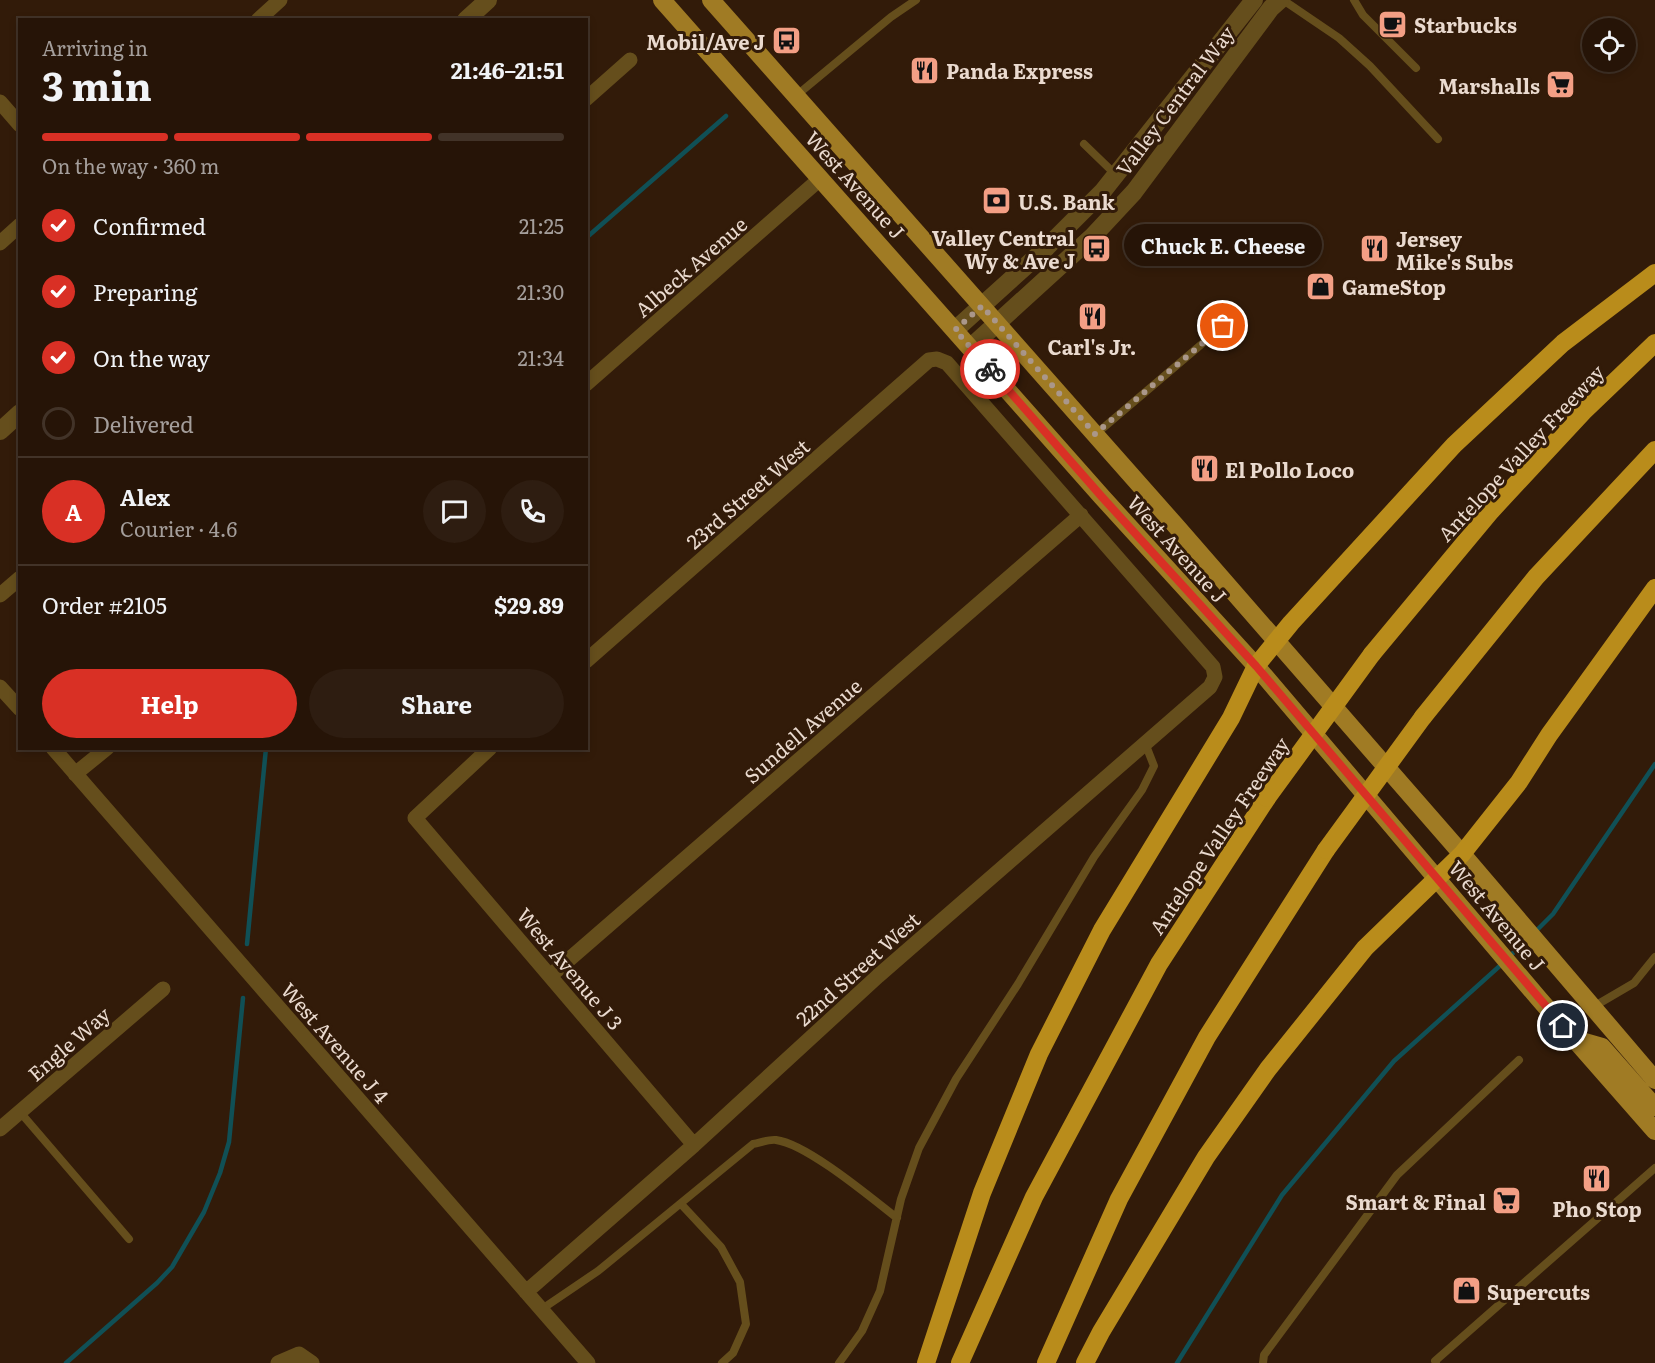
<!DOCTYPE html>
<meta charset="utf-8">
<style>
:root{--surface:#261407;--page:#2e1d11;--text:#f1f3f6;--muted:#a49e9b;--line:#423328;--accent:#d93025}
body{margin:0;font-family:Literata,serif;background:var(--page);color:var(--text);height:100vh;display:flex;flex-direction:column;font-size:22px;white-space:nowrap}
*{box-sizing:border-box;margin:0}
p{font-size:20px;color:var(--muted)}
.icon{flex:none;width:33px;height:33px;fill:none;stroke:currentColor;stroke-width:2;stroke-linecap:round;stroke-linejoin:round}
.map{position:relative;flex:1;overflow:hidden}
.side{position:absolute;left:18px;top:18px;width:570px;height:732px;display:flex;flex-direction:column;background:var(--surface);border-radius:0px;box-shadow:0 3px 9px #0003,0 0 0 2px var(--line)}
.side>*{flex:none}
.fabs{position:absolute;left:1582px;top:18px;display:grid;gap:12px}
.fabs a{display:grid;place-items:center;width:54px;height:54px;border-radius:50%;background:var(--surface);box-shadow:0 3px 9px #0003,0 0 0 2px var(--line);font-size:30px}
.pin{position:absolute;display:grid;place-items:center;width:51px;height:51px;color:#fff;margin:-26px;border:3px solid #fff;border-radius:50%;box-shadow:0 2px 6px #0007}
.courier{position:absolute;display:grid;place-items:center;width:60px;height:60px;margin:-30px;border:4px solid #d93025;border-radius:50%;background:#fff;color:#222;box-shadow:0 2px 8px #0007}
.bubble{position:absolute;height:42px;border-radius:21px;background:var(--surface);box-shadow:0 3px 9px #0003,0 0 0 2px var(--line);font-size:20px;font-weight:700;line-height:42px;text-align:center}
.summary em{font-style:normal;font-weight:700}
.summary div{display:flex;flex-direction:column-reverse}
.summary{display:flex;align-items:center;justify-content:space-between;height:102px;padding:0 24px}
h1{font-size:39px;font-weight:700;line-height:45px}
.bar{display:grid;grid-template-columns:repeat(4,1fr);gap:9px 6px;align-content:center;height:72px;padding:0 24px}
.bar i{height:8px;border-radius:4px;background:var(--line)}
.bar .active{background:var(--accent)}
.bar p{grid-column:span 4}
.line{display:flex;align-items:center;gap:15px;padding:0 24px;border-top:2px solid var(--line)}
.line div{flex:1}
.round{display:grid;place-items:center;flex:none;width:63px;height:63px;border-radius:32px;background:var(--page)}
ol{padding:0 24px;list-style:none}
li{display:flex;align-items:center;gap:18px;height:66px}
li p{margin-inline-start:auto}
li .icon{padding:6px;border-radius:50%;background:var(--accent);color:#fff;stroke-width:4}
li:last-child{color:var(--muted)}
li i{width:33px;height:33px;border:3px solid var(--line);border-radius:50%}
.cta{display:flex;gap:12px;margin-top:auto;padding:12px 24px}
.cta a{flex:1;height:69px;border-radius:36px;background:var(--accent);color:#fff;font-size:24px;font-weight:700;line-height:69px;text-align:center}
.cta a+a{background:var(--page);color:var(--text)}
.map>svg:first-child{display:block}
</style>
<div class="map">
<svg width="1655" height="1363" viewBox="0 0 1655 1363">
<rect width="100%" height="100%" fill="#321b09"/>
<g fill="none" stroke-linecap="round" stroke-linejoin="round">
<path stroke="#105056" stroke-width="4.5" d="M586,238L726,116
M1535,932L1553,914L1655,764
M247,944L266,748
M1509,957L1529,937
M66,1363L157,1283L172,1267L204,1212L220,1173L229,1142L243,998
M1177,1363L1282,1195L1394,1061L1503,963"/>
<path stroke="#654e1c" stroke-width="8" d="M1283,0L1339,38L1370,66L1438,139
M1354,0L1363,15L1416,68
M797,95L891,17L916,0
M1084,144L1115,174
M1096,434L1223,326
M1593,1007L1634,983L1655,957
M20,1112L129,1239
M681,1204L721,1247L740,1282L746,1324L733,1353L722,1363
M542,1309L598,1271L753,1144C760,1143 769,1139 776,1140C807,1144 870,1197 897,1218
M839,1363L862,1331L880,1291L901,1199L919,1148L956,1079L1018,984L1094,857L1142,790L1154,766L1145,743
M1263,1363L1264,1355L1397,1175L1519,1060
M1436,1363L1435,1361L1655,1168"/>
<path stroke="#654e1c" stroke-width="15" d="M258,20L280,0
M586,99L630,60
M0,102L20,125
M0,243L20,225
M586,384L821,178
M0,595L20,578
M0,687L20,709
M53,748L588,1363
M490,748L415,818L694,1145
M75,774L107,748
M550,976L1081,515
M0,1129L163,989
M526,1292L694,1145L878,976L1210,687L1215,677L1213,667L947,363L937,359L929,360L586,661
M278,1363L299,1354L312,1363"/>
<path stroke="#654e1c" stroke-width="18" d="M466,20L488,0
M955,330L1047,247L1103,191L1254,0
M971,347L1093,236L1134,192L1271,8L1280,0
M0,431L20,413"/>
<path stroke="#a07b24" stroke-width="18" d="M662,0L1102,497L1256,666L1540,1000L1655,1131
M711,0L1176,526L1462,854L1655,1080
M1574,1039L1602,1047L1655,1107"/>
<path stroke="#b98c1b" stroke-width="18" d="M1372,654L1491,511L1583,412L1655,343
M1423,717L1536,577L1655,450
M926,1363L982,1193L1039,1054L1102,930L1231,718L1256,666L1291,623L1454,445L1563,343L1655,273
M960,1363L1034,1197L1159,964L1267,798
M1046,1363L1119,1199L1207,1037L1326,850
M1085,1363L1101,1332L1206,1157L1268,1069L1365,948L1462,854L1519,782L1549,735L1655,588"/>
<path stroke="#b98c1b" stroke-width="18" d="M1267,798L1372,654
M1326,850L1423,717"/>
</g>
<g fill="none" stroke-linecap="round" stroke-linejoin="round">
<path stroke="#aa978a" stroke-width="6" stroke-dasharray="0 10.8" d="M990,369L955,330L982,306L1095,434L1223,326"/>
<path stroke="#d93025" stroke-width="8" d="M990,369L1102,497L1256,666L1563,1026"/>
</g>
<defs>
<symbol id="cafe-square" viewBox="-11 -11 22 22"><rect x="-9" y="-9" width="18" height="18" rx="4" fill="#f39f85" stroke="#321b09"/><path d="M-5.5-4.5H6V0H3Q3 3.5 0 3.5H-2.5Q-5.5 3.5-5.5 0ZM3-3.2v2h1.7v-2ZM-6 4.5H4V6H-6Z" fill="#111"/></symbol>
<symbol id="bus-square" viewBox="-11 -11 22 22"><rect x="-9" y="-9" width="18" height="18" rx="4" fill="#f39f85" stroke="#321b09"/><path d="M-5-6H5V4H4V6H2V4H-2V6H-4V4H-5ZM-3.5-4V0h7V-4ZM-3.5 1.2v1.5H-2V1.2ZM2 1.2v1.5H3.5V1.2Z" fill="#111"/></symbol>
<symbol id="restaurant-square" viewBox="-11 -11 22 22"><rect x="-9" y="-9" width="18" height="18" rx="4" fill="#f39f85" stroke="#321b09"/><path d="M-5-6h1v4h1v-4h1v4h1v-4h1v5L-1.5 .5V6h-2V.5L-5-1ZM5-6V6H3V1.5H1.5Q1.5-4 5-6Z" fill="#111"/></symbol>
<symbol id="supermarket-square" viewBox="-11 -11 22 22"><rect x="-9" y="-9" width="18" height="18" rx="4" fill="#f39f85" stroke="#321b09"/><path d="M-6-5.5h2.5l.6 2H6L4.5 2H-2.5L-4.4-4H-6ZM-1.5 3.2a1.3 1.3 0 1 0 .1 0ZM3 3.2a1.3 1.3 0 1 0 .1 0Z" fill="#111"/></symbol>
<symbol id="bank-square" viewBox="-11 -11 22 22"><rect x="-9" y="-9" width="18" height="18" rx="4" fill="#f39f85" stroke="#321b09"/><path d="M-6-4H6V4H-6ZM0-2.3a2.3 2.3 0 1 0 0 4.6a2.3 2.3 0 1 0 0-4.6Z" fill="#111"/></symbol>
<symbol id="shop-square" viewBox="-11 -11 22 22"><rect x="-9" y="-9" width="18" height="18" rx="4" fill="#f39f85" stroke="#321b09"/><path d="M-5-2.5h2.3a2.7 3.5 0 0 1 5.4 0H5L5.5 6h-11ZM-1.5-2.5h3a1.5 2.3 0 0 0-3 0Z" fill="#111"/></symbol>
</defs>
<g fill-rule="evenodd">
<use href="#cafe-square" x="1376" y="8" width="33" height="33"/>
<use href="#bus-square" x="770" y="24" width="33" height="33"/>
<use href="#restaurant-square" x="908" y="54" width="33" height="33"/>
<use href="#supermarket-square" x="1544" y="68" width="33" height="33"/>
<use href="#bank-square" x="980" y="184" width="33" height="33"/>
<use href="#bus-square" x="1080" y="232" width="33" height="33"/>
<use href="#restaurant-square" x="1358" y="232" width="33" height="33"/>
<use href="#shop-square" x="1304" y="270" width="33" height="33"/>
<use href="#restaurant-square" x="1076" y="300" width="33" height="33"/>
<use href="#restaurant-square" x="1188" y="452" width="33" height="33"/>
<use href="#restaurant-square" x="1580" y="1162" width="33" height="33"/>
<use href="#supermarket-square" x="1490" y="1184" width="33" height="33"/>
<use href="#shop-square" x="1450" y="1274" width="33" height="33"/>
</g>
<g text-anchor="middle" dominant-baseline="central" stroke-width="6" stroke-linejoin="round" paint-order="stroke">
<g font-size="20" font-weight="bold" fill="#eadacf" stroke="#321b09" text-anchor="start">
<text x="1414" y="24">Starbucks</text>
<text x="765" y="41" text-anchor="end">Mobil/Ave J</text>
<text x="946" y="70">Panda Express</text>
<text x="1540" y="85" text-anchor="end">Marshalls</text>
<text x="1018" y="201">U.S. Bank</text>
<text x="1075" y="237" text-anchor="end">Valley Central<tspan x="1075" dy="23">Wy &amp; Ave J</tspan></text>
<text x="1396" y="238">Jersey<tspan x="1396" dy="23">Mike's Subs</tspan></text>
<text x="1342" y="286">GameStop</text>
<text x="1092" y="346" text-anchor="middle">Carl's Jr.</text>
<text x="1225" y="469">El Pollo Loco</text>
<text x="1486" y="1201" text-anchor="end">Smart &amp; Final</text>
<text x="1597" y="1208" text-anchor="middle">Pho Stop</text>
<text x="1487" y="1291">Supercuts</text>
</g>
<g font-size="20" fill="#eadacf" stroke="#321b09">
<text transform="translate(1174 100) rotate(-53)">Valley Central Way</text>
<text transform="translate(856 184) rotate(48)">West Avenue J</text>
<text transform="translate(690 266) rotate(-41)">Albeck Avenue</text>
<text transform="translate(1520 452) rotate(-47)">Antelope Valley Freeway</text>
<text transform="translate(747 493) rotate(-41)">23rd Street West</text>
<text transform="translate(1178 548) rotate(48)">West Avenue J</text>
<text transform="translate(802 730) rotate(-41)">Sundell Avenue</text>
<text transform="translate(1218 835) rotate(-56)">Antelope Valley Freeway</text>
<text transform="translate(1498 915) rotate(50)">West Avenue J</text>
<text transform="translate(571 968) rotate(50)">West Avenue J 3</text>
<text transform="translate(857 968) rotate(-42)">22nd Street West</text>
<text transform="translate(336 1042) rotate(49)">West Avenue J 4</text>
<text transform="translate(68 1043) rotate(-41)">Engle Way</text>
</g>
</g>
</svg>
<div class="fabs">
<a><svg class="icon" aria-label="locate" viewBox="0 0 24 24"><circle cx="12" cy="12" r="6"/><path d="M12 2v4M12 18v4M2 12h4M18 12h4"/></svg></a>
</div>
<div class="pin" style="left:1223px;top:326px;background:#ea580c"><svg class="icon" aria-label="bag" viewBox="0 0 24 24"><path d="M5 8h14l-1 12H6zM9 8a3 3 0 0 1 6 0"/></svg></div>
<div class="pin" style="left:1563px;top:1026px;background:#1f2937"><svg class="icon" aria-label="home" viewBox="0 0 24 24"><path d="M3 11l9-7 9 7M6 9v11h12V9"/></svg></div>
<div class="courier" style="left:990px;top:369px"><svg class="icon" aria-label="bike" viewBox="0 0 24 24"><circle cx="6" cy="16" r="4"/><circle cx="18" cy="16" r="4"/><path d="M6 16l4-8h5l3 8M10 8l3 8H6M13 5h3"/></svg></div>
<div class="bubble" style="left:1124px;top:224px;width:198px">Chuck E. Cheese</div>
<section class="side">
<div class="summary"><div><h1>3 min</h1><p>Arriving in</p></div><em>21:46–21:51</em></div>
<div class="bar"><i class="active"></i><i class="active"></i><i class="active"></i><i></i><p>On the way · 360 m</p></div>
<ol>
<li><svg class="icon" aria-label="check" viewBox="0 0 24 24"><path d="M5 12l5 5 9-10"/></svg>Confirmed<p>21:25</p></li>
<li><svg class="icon" aria-label="check" viewBox="0 0 24 24"><path d="M5 12l5 5 9-10"/></svg>Preparing<p>21:30</p></li>
<li><svg class="icon" aria-label="check" viewBox="0 0 24 24"><path d="M5 12l5 5 9-10"/></svg>On the way<p>21:34</p></li>
<li><i></i>Delivered</li>
</ol>
<div class="line" style="height:108px"><b class="round" style="background:var(--accent);color:#fff">A</b><div><b>Alex</b><p>Courier · 4.6</p></div><a class="round"><svg class="icon" aria-label="chat" viewBox="0 0 24 24"><path d="M4 5h16v11H9l-5 4z"/></svg></a><a class="round"><svg class="icon" aria-label="phone" viewBox="0 0 24 24"><path d="M5 4h4l2 5-3 2q2 4 5 5l2-3 5 2v4C11 20 4 13 5 4z"/></svg></a></div>
<div class="line" style="height:78px"><div>Order #2105</div><b>$29.89</b></div>
<div class="cta"><a>Help</a><a>Share</a></div>
</section>
</div>
